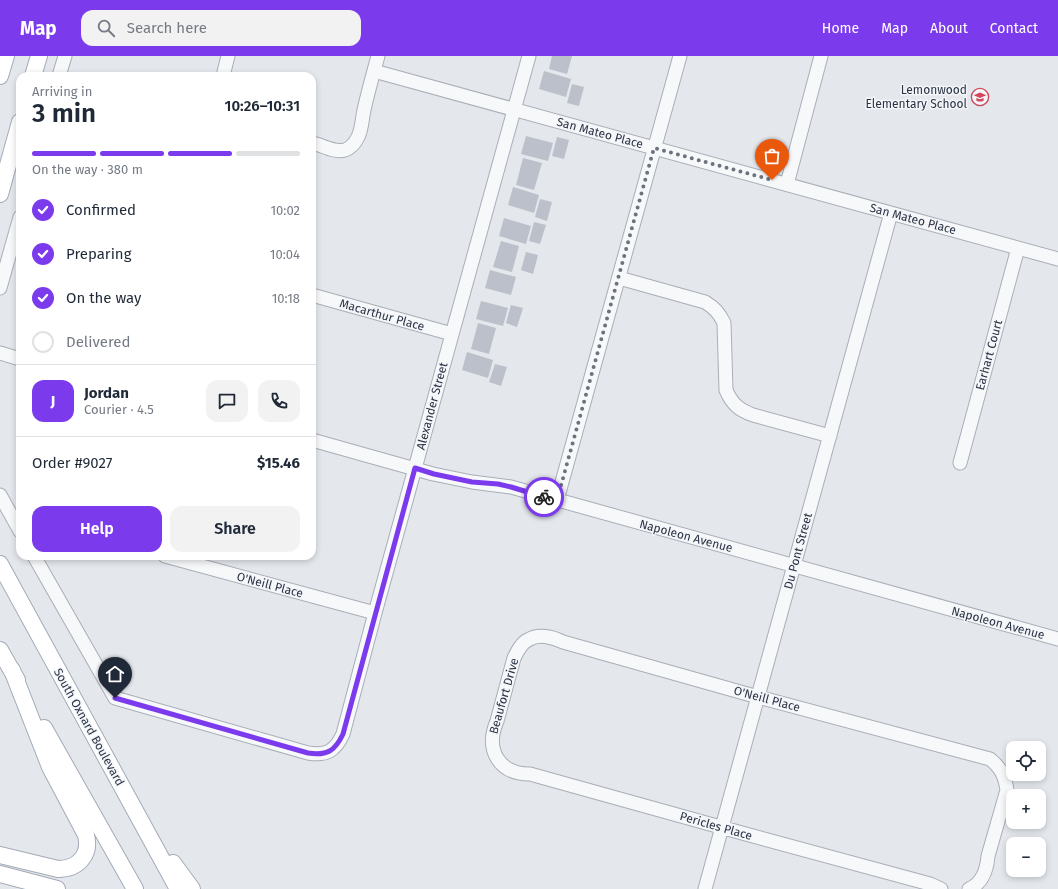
<!DOCTYPE html>
<meta charset="utf-8">
<style>
:root{--surface:#fff;--page:#f2f2f3;--text:#1f2937;--muted:#747a83;--line:#e0e1e3;--accent:#7c3aed}
body{margin:0;font-family:"Fira Sans",sans-serif;background:var(--page);color:var(--text);height:100vh;display:flex;flex-direction:column;font-size:15px;white-space:nowrap}
*{box-sizing:border-box;margin:0}
p{font-size:13px;color:var(--muted)}
.icon{flex:none;width:22px;height:22px;fill:none;stroke:currentColor;stroke-width:2;stroke-linecap:round;stroke-linejoin:round}
.map{position:relative;flex:1;overflow:hidden}
.drawer{position:absolute;left:16px;top:16px;width:300px;height:488px;display:flex;flex-direction:column;background:var(--surface);border-radius:12px;box-shadow:0 2px 6px #0003}
.drawer>*{flex:none}
.tools{position:absolute;left:1006px;top:685px;display:grid;gap:8px}
.tools a{display:grid;place-items:center;width:40px;height:40px;border-radius:8px;background:var(--surface);box-shadow:0 2px 6px #0003;font-size:20px}
.pin{position:absolute;display:grid;place-items:center;width:34px;height:34px;color:#fff;margin:-41px -17px;border-radius:50% 50% 50% 0;rotate:-45deg;box-shadow:0 0 4px #0007}
.pin .icon{rotate:45deg}
.courier{position:absolute;display:grid;place-items:center;width:40px;height:40px;margin:-20px;border:3px solid #7c3aed;border-radius:50%;background:#fff;color:#222;box-shadow:0 1px 5px #0007}
.summary em{font-style:normal;font-weight:600}
.summary div{display:flex;flex-direction:column-reverse}
.summary{display:flex;align-items:center;justify-content:space-between;height:68px;padding:0 16px}
h1{font-size:26px;font-weight:600;line-height:30px}
.bar{display:grid;grid-template-columns:repeat(4,1fr);gap:6px 4px;align-content:center;height:48px;padding:0 16px}
.bar i{height:5px;border-radius:3px;background:var(--line)}
.bar .active{background:var(--accent)}
.bar p{grid-column:span 4}
.line{display:flex;align-items:center;gap:10px;padding:0 16px;border-top:1px solid var(--line)}
.line div{flex:1}
.round{display:grid;place-items:center;flex:none;width:42px;height:42px;border-radius:12px;background:var(--page)}
ol{padding:0 16px;list-style:none}
li{display:flex;align-items:center;gap:12px;height:44px}
li p{margin-inline-start:auto}
li .icon{padding:4px;border-radius:50%;background:var(--accent);color:#fff;stroke-width:4}
li:last-child{color:var(--muted)}
li i{width:22px;height:22px;border:2px solid var(--line);border-radius:50%}
.cta{display:flex;gap:8px;margin-top:auto;padding:8px 16px}
.cta a{flex:1;height:46px;border-radius:12px;background:var(--accent);color:#fff;font-size:16px;font-weight:600;line-height:46px;text-align:center}
.cta a+a{background:var(--page);color:var(--text)}
header{display:flex;align-items:center;gap:24px;box-sizing:border-box;height:56px;padding:0 20px;background:var(--accent);color:#fff}
header strong{font-size:19px}
nav{display:flex;gap:22px;margin-inline-start:auto;font-size:14px}
.search{width:280px;height:36px;background:var(--page);display:flex;align-items:center;gap:10px;box-sizing:border-box;padding:0 14px;border-radius:12px;color:var(--muted);font-size:15px}
.map>svg:first-child{display:block}
</style>
<header>
<strong>Map</strong>
<div class="search"><svg class="icon" aria-label="search" viewBox="0 0 24 24"><circle cx="10" cy="10" r="6"/><path d="M15 15l6 6"/></svg>Search here</div>
<nav><a>Home</a><a>Map</a><a>About</a><a>Contact</a></nav>
</header>
<div class="map">
<svg width="1058" height="833" viewBox="0 0 1058 833">
<rect width="100%" height="100%" fill="#e4e7ec"/>
<path fill="#bbc0ca" d="M552,0H572L567,18L549,13Z
M544,15L571,23L566,41L539,33Z
M572,28L584,31L579,50L567,47Z
M526,80L553,87L548,105L521,98Z
M557,81L569,84L564,103L552,100Z
M523,102L542,107L534,134L516,129Z
M513,131L539,139L534,157L508,149Z
M540,143L552,146L547,165L535,161Z
M504,162L531,170L526,188L499,180Z
M534,166L546,169L540,188L529,185Z
M501,185L519,190L512,216L493,211Z
M526,196L538,199L533,218L521,214Z
M490,214L516,221L511,239L485,232Z
M481,245L508,252L503,270L476,263Z
M511,249L523,252L517,271L506,267Z
M478,267L496,272L489,298L471,293Z
M467,296L493,304L488,322L462,314Z
M495,308L507,311L501,330L489,326Z"/>
<g fill="none" stroke-linecap="round" stroke-linejoin="round">
<defs>
<path id="minor" d="M374,15L1058,203
M59,20L65,0
M223,20L228,0
M312,87C323,89 333,97 345,94C351,92 355,87 358,81C362,73 362,63 364,54C368,36 373,18 378,0
M787,128L821,0
M619,222L705,246C715,252 719,257 724,267L726,334C732,348 739,354 753,359L830,380
M0,232L20,161
M312,239L452,278
M0,297L20,303
M312,384L433,418L472,426L511,431L1058,583
M960,407L1018,192
M0,439L20,475
M557,444L680,0
M34,500L115,642L308,697C327,700 335,695 343,678L375,557L529,0
M165,500L375,557
M705,833L891,157
M941,833L930,828L742,777L530,718C498,718 485,693 497,665L514,602C517,596 521,587 528,584C538,577 553,581 563,586L758,641L990,703C1001,712 1005,720 1007,734L988,800C987,813 983,827 969,833"/>
<path id="major" d="M0,20L6,0
M33,20L39,0
M0,138L20,66
M0,508L178,833
M0,594L17,624
M44,672L135,833
M0,799L58,813C78,813 91,799 86,779L50,711L12,614
M173,807L192,833
M0,818L57,833"/>
</defs>
<use href="#minor" stroke="#a9aeb7" stroke-width="15"/>
<use href="#major" stroke="#a3abb8" stroke-width="18"/>
<use href="#minor" stroke="#f7f8fa" stroke-width="13"/>
<use href="#major" stroke="#fff" stroke-width="16"/>
</g>
<g fill="none" stroke-linecap="round" stroke-linejoin="round">
<path stroke="#6c737f" stroke-width="4" stroke-dasharray="0 7.2" d="M544,441L557,444L654,92L772,124"/>
<path stroke="#7c3aed" stroke-width="5" d="M115,642L308,697C327,700 335,695 343,678L415,412L434,418L472,426L498,428L511,431L544,441"/>
</g>
<defs>
<symbol id="school-ring" viewBox="-11 -11 22 22"><circle r="9.5" fill="#f4f6f9" stroke="#d1495b" stroke-width="1.5"/><path d="M0-5L7-2L0 1L-7-2ZM-4 1L0 2.5L4 1V4Q0 6-4 4Z" fill="#d1495b"/></symbol>
</defs>
<g fill-rule="evenodd">
<use href="#school-ring" x="970" y="31" width="20" height="20"/>
</g>
<g text-anchor="middle" dominant-baseline="central" stroke-width="3" stroke-linejoin="round" paint-order="stroke">
<g font-size="12" fill="#2b3445" stroke="#f4f6f9" text-anchor="end">
<text x="967" y="34">Lemonwood<tspan x="967" dy="14">Elementary School</tspan></text>
</g>
<g font-size="12" fill="#2b3445" stroke="#f4f6f9">
<text transform="translate(600 77) rotate(15)">San Mateo Place</text>
<text transform="translate(913 163) rotate(15)">San Mateo Place</text>
<text transform="translate(382 259) rotate(16)">Macarthur Place</text>
<text transform="translate(989 299) rotate(-75)">Earhart Court</text>
<text transform="translate(432 350) rotate(-75)">Alexander Street</text>
<text transform="translate(686 480) rotate(15)">Napoleon Avenue</text>
<text transform="translate(798 495) rotate(-75)">Du Pont Street</text>
<text transform="translate(270 529) rotate(15)">O'Neill Place</text>
<text transform="translate(998 567) rotate(15)">Napoleon Avenue</text>
<text transform="translate(504 640) rotate(-74)">Beaufort Drive</text>
<text transform="translate(767 643) rotate(15)">O'Neill Place</text>
<text transform="translate(89 671) rotate(61)">South Oxnard Boulevard</text>
<text transform="translate(716 770) rotate(16)">Pericles Place</text>
</g>
</g>
</svg>
<div class="tools">
<a><svg class="icon" aria-label="locate" viewBox="0 0 24 24"><circle cx="12" cy="12" r="6"/><path d="M12 2v4M12 18v4M2 12h4M18 12h4"/></svg></a>
<a>+</a>
<a>−</a>
</div>
<div class="pin" style="left:772px;top:124px;background:#ea580c"><svg class="icon" aria-label="bag" viewBox="0 0 24 24"><path d="M5 8h14l-1 12H6zM9 8a3 3 0 0 1 6 0"/></svg></div>
<div class="pin" style="left:115px;top:642px;background:#1f2937"><svg class="icon" aria-label="home" viewBox="0 0 24 24"><path d="M3 11l9-7 9 7M6 9v11h12V9"/></svg></div>
<div class="courier" style="left:544px;top:441px"><svg class="icon" aria-label="bike" viewBox="0 0 24 24"><circle cx="6" cy="16" r="4"/><circle cx="18" cy="16" r="4"/><path d="M6 16l4-8h5l3 8M10 8l3 8H6M13 5h3"/></svg></div>
<section class="drawer">
<div class="summary"><div><h1>3 min</h1><p>Arriving in</p></div><em>10:26–10:31</em></div>
<div class="bar"><i class="active"></i><i class="active"></i><i class="active"></i><i></i><p>On the way · 380 m</p></div>
<ol>
<li><svg class="icon" aria-label="check" viewBox="0 0 24 24"><path d="M5 12l5 5 9-10"/></svg>Confirmed<p>10:02</p></li>
<li><svg class="icon" aria-label="check" viewBox="0 0 24 24"><path d="M5 12l5 5 9-10"/></svg>Preparing<p>10:04</p></li>
<li><svg class="icon" aria-label="check" viewBox="0 0 24 24"><path d="M5 12l5 5 9-10"/></svg>On the way<p>10:18</p></li>
<li><i></i>Delivered</li>
</ol>
<div class="line" style="height:72px"><b class="round" style="background:var(--accent);color:#fff">J</b><div><b>Jordan</b><p>Courier · 4.5</p></div><a class="round"><svg class="icon" aria-label="chat" viewBox="0 0 24 24"><path d="M4 5h16v11H9l-5 4z"/></svg></a><a class="round"><svg class="icon" aria-label="phone" viewBox="0 0 24 24"><path d="M5 4h4l2 5-3 2q2 4 5 5l2-3 5 2v4C11 20 4 13 5 4z"/></svg></a></div>
<div class="line" style="height:52px"><div>Order #9027</div><b>$15.46</b></div>
<div class="cta"><a>Help</a><a>Share</a></div>
</section>
</div>
